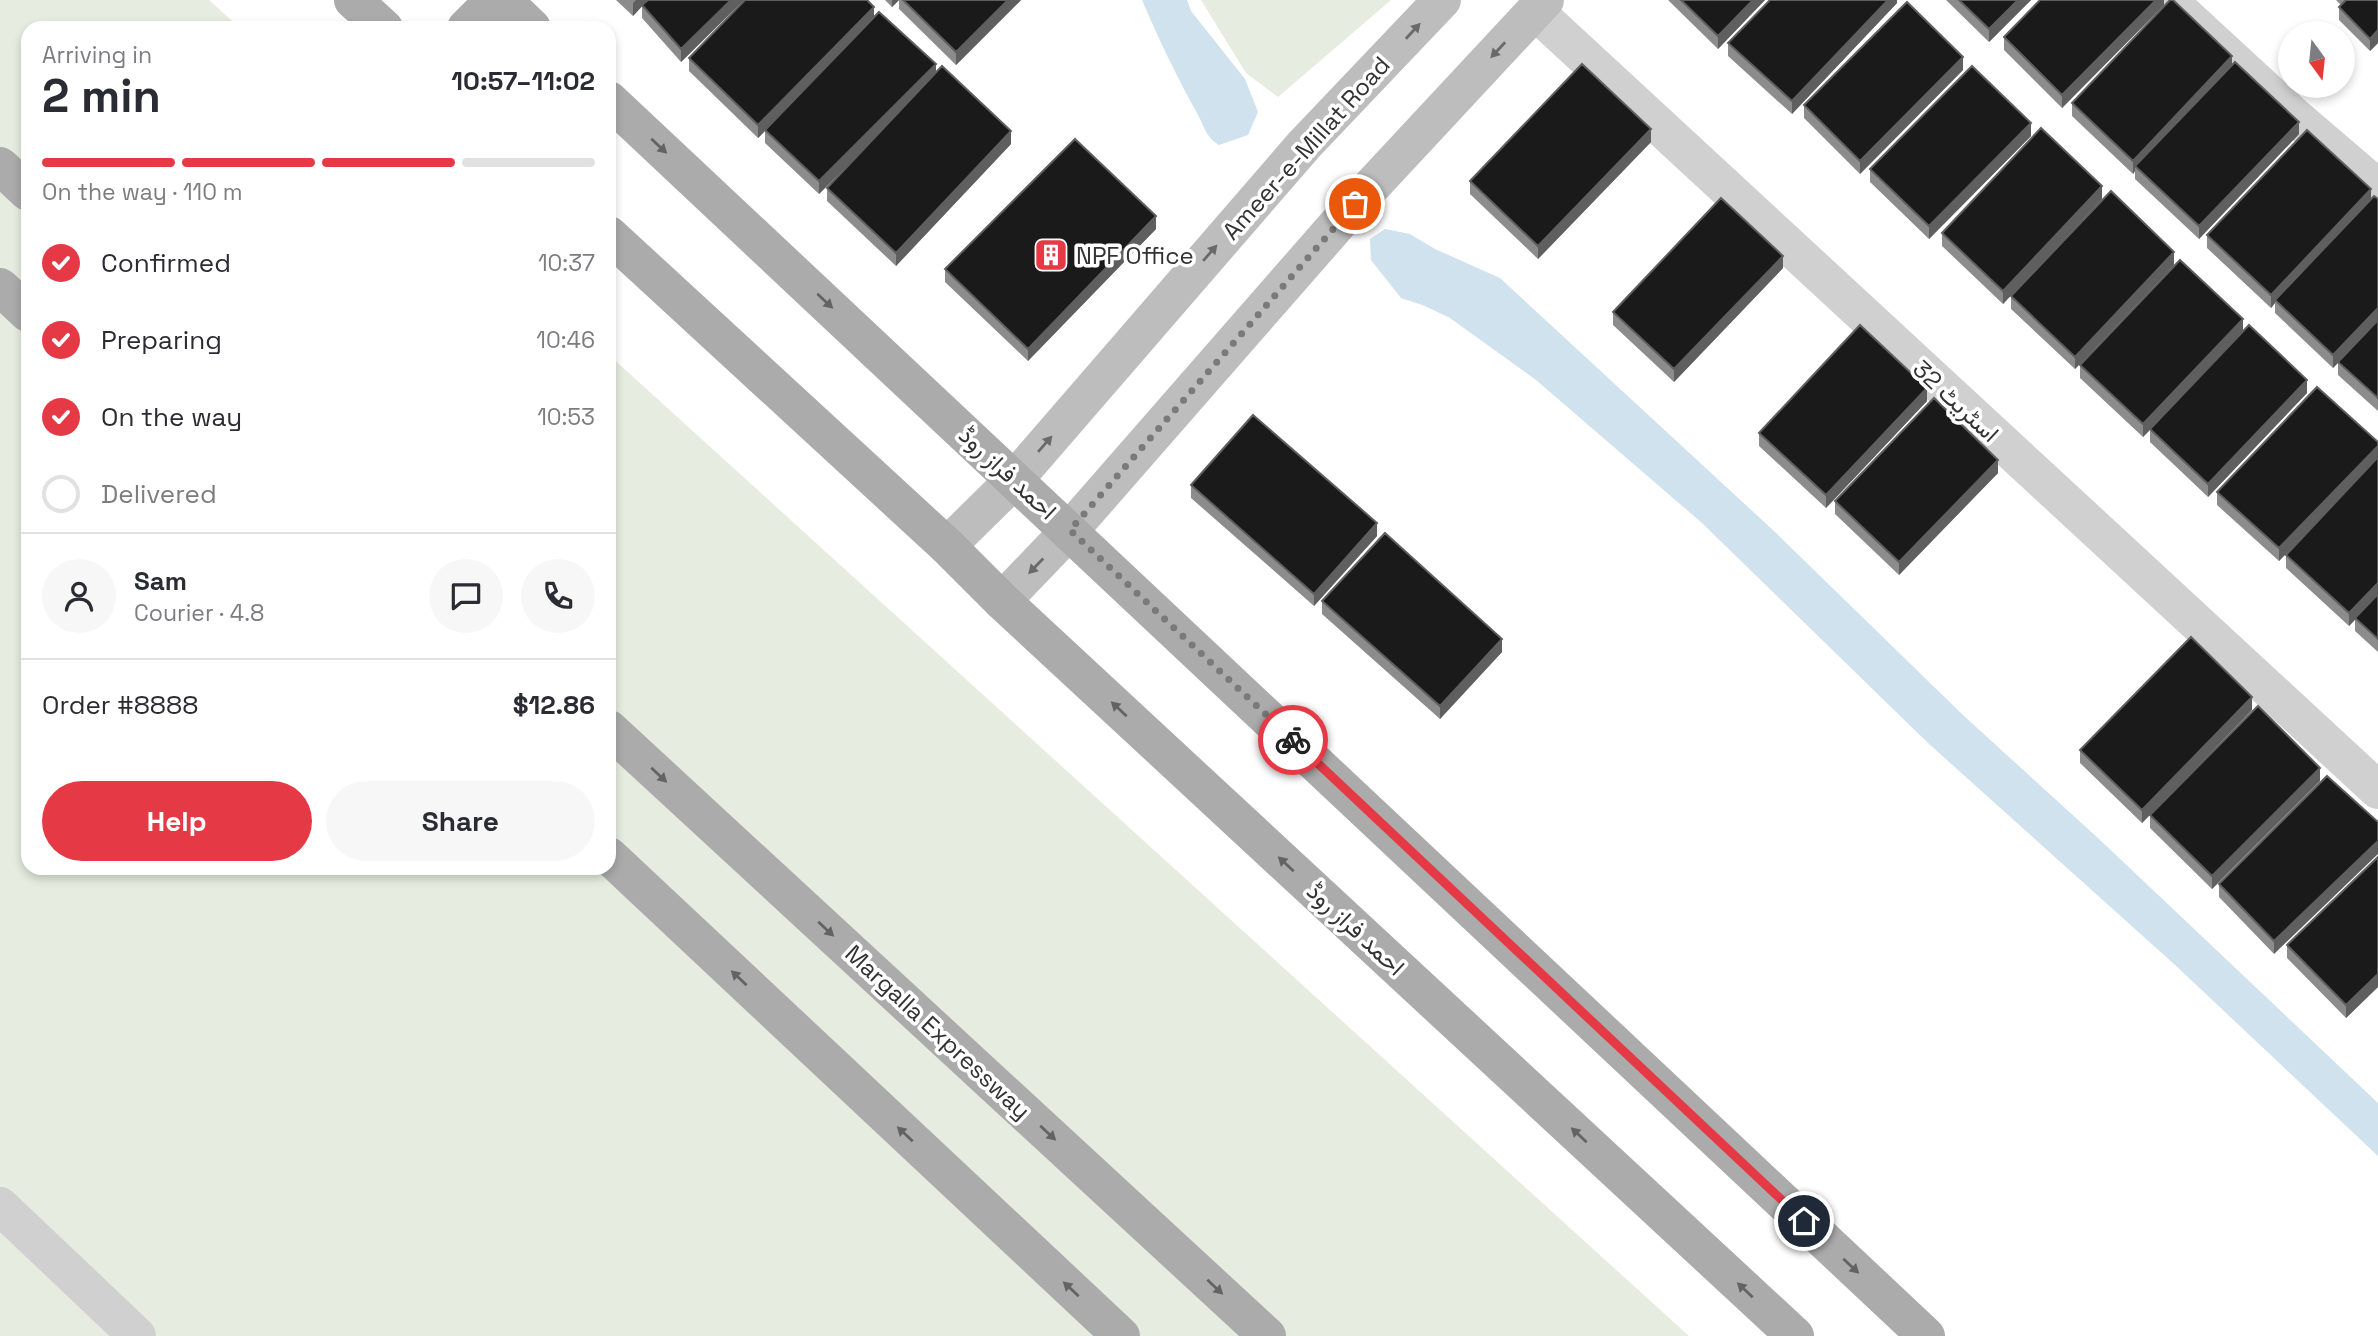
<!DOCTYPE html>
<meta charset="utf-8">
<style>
:root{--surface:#fff;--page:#f7f7f7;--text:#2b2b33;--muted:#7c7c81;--line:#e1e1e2;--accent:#e63946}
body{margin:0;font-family:"Space Grotesk",Vazirmatn,sans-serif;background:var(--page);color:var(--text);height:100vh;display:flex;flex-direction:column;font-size:26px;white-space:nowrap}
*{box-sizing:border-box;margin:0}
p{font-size:23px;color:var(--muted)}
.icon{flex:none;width:38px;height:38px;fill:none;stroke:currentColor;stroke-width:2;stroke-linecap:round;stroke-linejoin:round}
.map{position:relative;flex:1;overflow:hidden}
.side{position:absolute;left:21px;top:21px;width:595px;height:854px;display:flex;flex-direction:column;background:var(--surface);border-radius:21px;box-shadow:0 4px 10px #0003}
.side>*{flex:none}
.needle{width:46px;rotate:165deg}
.buttons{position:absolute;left:2278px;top:21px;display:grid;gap:14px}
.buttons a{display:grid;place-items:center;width:77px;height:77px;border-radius:50%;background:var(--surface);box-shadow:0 4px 10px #0003;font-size:35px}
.pin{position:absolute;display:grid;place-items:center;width:60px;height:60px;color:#fff;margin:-30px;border:4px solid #fff;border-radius:50%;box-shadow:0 2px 7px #0007}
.courier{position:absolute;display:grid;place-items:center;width:70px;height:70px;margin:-35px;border:5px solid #e63946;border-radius:50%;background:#fff;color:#222;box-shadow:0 2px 9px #0007}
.summary em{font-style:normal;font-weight:700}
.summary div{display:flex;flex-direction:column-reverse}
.summary{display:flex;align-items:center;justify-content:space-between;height:119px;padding:0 21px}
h1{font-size:46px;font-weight:700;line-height:52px}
.bar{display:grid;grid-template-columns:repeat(4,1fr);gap:10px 7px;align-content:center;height:84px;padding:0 21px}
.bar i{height:9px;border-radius:5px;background:var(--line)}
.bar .on{background:var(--accent)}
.bar p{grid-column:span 4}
.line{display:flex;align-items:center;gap:18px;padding:0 21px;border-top:2px solid var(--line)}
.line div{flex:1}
.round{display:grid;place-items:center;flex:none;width:74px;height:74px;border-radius:37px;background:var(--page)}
ol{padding:0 21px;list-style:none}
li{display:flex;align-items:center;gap:21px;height:77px}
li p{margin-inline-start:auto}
li .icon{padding:7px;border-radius:50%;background:var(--accent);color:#fff;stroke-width:4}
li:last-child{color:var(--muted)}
li i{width:38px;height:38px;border:4px solid var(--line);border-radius:50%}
.cta{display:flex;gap:14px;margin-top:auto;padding:14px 21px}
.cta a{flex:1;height:80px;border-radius:42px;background:var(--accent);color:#fff;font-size:28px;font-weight:700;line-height:80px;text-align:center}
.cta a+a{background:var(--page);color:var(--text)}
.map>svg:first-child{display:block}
</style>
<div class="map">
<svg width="2378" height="1336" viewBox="0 0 2378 1336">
<rect width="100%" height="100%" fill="#fff"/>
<path fill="#e6ecdf" d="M0,0H209L240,28H28V868H609V355L1689,1336H0Z
M1201,0H1391L1278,97L1246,73Z"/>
<path fill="#cfe2ee" d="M1142,0H1187L1191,11L1245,79L1258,112L1248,135L1219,145C1206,137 1205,128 1198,115C1177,77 1159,40 1142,0Z
M1385,229L1410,234L1435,249L1500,278L1775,532L1964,716L2099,839L2378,1103V1156L2174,964L1928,743L1702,523L1536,380L1450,318L1425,306L1401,298L1371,260L1370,239Z"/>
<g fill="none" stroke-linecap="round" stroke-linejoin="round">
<path stroke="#d0d0d0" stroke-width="38" d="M2168,0L2295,117L2378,188
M1535,11L2378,790
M0,1206L137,1336"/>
<path stroke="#bdbdbd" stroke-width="38" d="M947,546L1015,479L1304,145L1442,0
M1002,601L1070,530L1355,204L1545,0"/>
<path stroke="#ababab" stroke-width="38" d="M353,0L384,28
M503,0L532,28
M466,28L494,0
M609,100L1926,1336
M0,166L28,192
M609,235L947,546L1002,601L1795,1336
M0,287L28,313
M609,729L1267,1336
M609,856L1121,1336"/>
</g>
<path fill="#8c8c8c" d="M616,0H744L681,62L642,18V6L633,16Z
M885,0H899L892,7Z
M899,0H1021L956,65L899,9Z
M1668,0H1765L1718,49Z
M1897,0V3L1792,114L1728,56V43Z
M1946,0H2031L1989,42Z
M2164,0V5L2062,108L2004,50V37Z
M2336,0H2378V43L2370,51L2339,20V7L2341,5Z
M874,18L936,73L1011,144L896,266L827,201V188L862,151L819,194L765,143V131L758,138L689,71V58Z
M2232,64L2299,134L2199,239L2135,179V171L2133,174L2072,116V103Z
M1963,70L1860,174L1804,118V105Z
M2031,136L1929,239L1870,182V169Z
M1651,142L1538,259L1470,194V181Z
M2102,199L2003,304L1942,246V233Z
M2378,199V411L2338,375V363L2333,368L2275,313V303L2271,308L2207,248V235L2371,200Z
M1156,229L1028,361L945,282V269Z
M2174,265L2075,369L2011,309V296Z
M1783,268L1674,382L1613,325V312Z
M2243,331L2307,393L2208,497L2150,442V430L2143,437L2080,378V365Z
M1927,401L1826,508L1759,446V433Z
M2378,442V652L2355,631V620L2349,626L2286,568V555L2341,497L2279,561L2217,505V492Z
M1998,473L1899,575L1835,514V501Z
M1191,485L1377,536L1314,606L1191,498Z
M1322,601L1502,652L1440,719L1322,614Z
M2252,710L2155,810L2320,781L2212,889L2150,828V815L2142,823L2080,763V750Z
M2327,776L2274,954L2219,897V884Z
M2378,857V987L2346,1018L2287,958V945Z"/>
<path fill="#5f5f5f" d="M636,0H648L633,16V3Z
M731,0H744L681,62V49Z
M892,0H899L892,7Z
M1008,0H1021L956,65V52Z
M1753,0H1765L1718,49V36Z
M1888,0H1897V3L1792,114V101Z
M2018,0H2031L1989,42V29Z
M2156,0H2164V5L2062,108V95Z
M874,7V20L758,138V125Z
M2378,30V43L2370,51V39Z
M2232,56V69L2135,166V171L2133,174V161Z
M1963,57V70L1860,174V161Z
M936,64V77L819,194V181Z
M2299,122V134L2199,239V226Z
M2031,123V136L1929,239V226Z
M1651,129V142L1538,259V246Z
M1011,131V144L896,266V253Z
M2102,186V199L2003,304V291Z
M2371,189V202L2275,300V303L2271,308V295Z
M1156,216V229L1028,361V349Z
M2174,252V265L2075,369V357Z
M1783,256V268L1674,382V369Z
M2378,308V321L2333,368V355Z
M2243,319V332L2143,437V424Z
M2307,380V393L2208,497V484Z
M1927,388V401L1826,508V495Z
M2378,446V459L2279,561V548Z
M1998,460V473L1899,575V562Z
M1377,523V536L1314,606V594Z
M2378,583V595L2349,626V613Z
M1502,639V652L1440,719V706Z
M2252,697V710L2142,823V810Z
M2320,768V781L2212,889V876Z
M2378,841V854L2274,954V941Z
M2378,974V987L2346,1018V1005Z"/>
<path fill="#1a1a1a" stroke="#5f5f5f" stroke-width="2" d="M648,0H731L681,49L642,5Z
M745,0H867L874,7L758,125L689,58Z
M903,0H1008L956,52Z
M1681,0H1753L1718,36Z
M1770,0H1888L1792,101L1728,43Z
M1959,0H2018L1989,29Z
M2040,0H2156L2062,95L2004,37Z
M2170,0H2173L2232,56L2133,161L2072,103Z
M2346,0H2378V30L2370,39L2339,7Z
M1907,2L1963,57L1860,161L1804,105Z
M879,12L936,64L819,181L765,130Z
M2235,62L2299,122L2199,226L2135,166Z
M1582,64L1651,129L1538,246L1470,181Z
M942,66L1011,131L896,253L827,188Z
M1972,66L2031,123L1929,226L1870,169Z
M2041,128L2102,186L2003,291L1942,233Z
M2307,130L2371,189L2271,295L2207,235Z
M1075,139L1156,216L1028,349L945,269Z
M2111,191L2174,252L2075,357L2011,296Z
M2374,196L2378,199V308L2333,355L2275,300Z
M1721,198L1783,256L1674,369L1613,312Z
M2180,260L2243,319L2143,424L2080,365Z
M2378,320V398L2338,362Z
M1860,325L1927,388L1826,495L1759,433Z
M2249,325L2307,380L2208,484L2150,429Z
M2317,387L2378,442V446L2279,548L2217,492Z
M1934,398L1998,460L1899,562L1835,501Z
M1253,415L1377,523L1314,594L1191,485Z
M2378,457V583L2349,613L2286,555Z
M1385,533L1502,639L1440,706L1322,601Z
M2378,594V639L2355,618Z
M2191,637L2252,697L2142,810L2080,750Z
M2258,706L2320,768L2212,876L2150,815Z
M2327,776L2378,822V841L2274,941L2219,884Z
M2378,857V974L2346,1005L2287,945Z"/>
<defs><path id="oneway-solid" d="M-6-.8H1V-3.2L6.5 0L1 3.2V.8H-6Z" transform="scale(1.75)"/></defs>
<g fill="#6a6a6a">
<use href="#oneway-solid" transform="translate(1413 31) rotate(-47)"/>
<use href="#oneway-solid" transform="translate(1498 50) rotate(133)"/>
<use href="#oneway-solid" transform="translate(1210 253) rotate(-49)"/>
<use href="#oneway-solid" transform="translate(1045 444) rotate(-49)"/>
<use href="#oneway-solid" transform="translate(1036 566) rotate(134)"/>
</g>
<g fill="#636363">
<use href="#oneway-solid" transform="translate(659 146) rotate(43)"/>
<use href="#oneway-solid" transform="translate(825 301) rotate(43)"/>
<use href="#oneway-solid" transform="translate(1119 709) rotate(-137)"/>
<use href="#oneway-solid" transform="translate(659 775) rotate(43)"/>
<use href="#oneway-solid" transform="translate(1286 864) rotate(-137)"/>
<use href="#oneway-solid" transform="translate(826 929) rotate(43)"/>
<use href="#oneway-solid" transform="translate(739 978) rotate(-137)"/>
<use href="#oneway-solid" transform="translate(1048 1133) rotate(43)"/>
<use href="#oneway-solid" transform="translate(905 1134) rotate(-137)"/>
<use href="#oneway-solid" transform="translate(1579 1135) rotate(-137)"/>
<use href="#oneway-solid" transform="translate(1851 1266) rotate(43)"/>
<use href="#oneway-solid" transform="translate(1215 1287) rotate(43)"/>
<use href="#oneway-solid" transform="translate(1071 1289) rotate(-137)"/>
<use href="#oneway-solid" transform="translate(1745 1290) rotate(-137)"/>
</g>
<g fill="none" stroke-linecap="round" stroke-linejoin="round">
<path stroke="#7a7a7a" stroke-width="7" stroke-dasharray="0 12.6" d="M1293,740L1070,530L1355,204"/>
<path stroke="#e63946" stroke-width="9" d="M1293,740L1804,1221"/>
</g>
<defs>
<symbol id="building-square" viewBox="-11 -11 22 22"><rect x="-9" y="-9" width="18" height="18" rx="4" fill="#e63946" stroke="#fff"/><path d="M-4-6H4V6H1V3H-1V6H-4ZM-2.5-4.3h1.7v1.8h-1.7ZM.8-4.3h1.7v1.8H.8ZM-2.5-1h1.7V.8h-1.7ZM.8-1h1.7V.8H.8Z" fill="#fff"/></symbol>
</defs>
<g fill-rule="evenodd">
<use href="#building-square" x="1032" y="236" width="38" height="38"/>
</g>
<g text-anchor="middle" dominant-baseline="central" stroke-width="7" stroke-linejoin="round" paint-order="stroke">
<g font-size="24" fill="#333" stroke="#fff">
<text transform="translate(1306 148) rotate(-48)">Ameer-e-Millat Road</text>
<text transform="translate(1956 401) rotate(43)">اسٹریٹ 32</text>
<text transform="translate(1008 473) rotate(43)">احمد فراز روڈ</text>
<text transform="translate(1356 929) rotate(43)">احمد فراز روڈ</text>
<text transform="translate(938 1032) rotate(43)">Margalla Expressway</text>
</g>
<g font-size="24" fill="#333" stroke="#fff" text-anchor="start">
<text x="1076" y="255">NPF Office</text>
</g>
</g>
</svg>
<div class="buttons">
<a><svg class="needle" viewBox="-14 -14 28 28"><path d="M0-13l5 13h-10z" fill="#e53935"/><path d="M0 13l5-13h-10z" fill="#7c7c81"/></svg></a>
</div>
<div class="pin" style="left:1355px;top:204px;background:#ea580c"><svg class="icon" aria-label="bag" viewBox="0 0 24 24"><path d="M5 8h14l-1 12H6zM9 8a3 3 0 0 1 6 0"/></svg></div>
<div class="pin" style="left:1804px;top:1221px;background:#1f2937"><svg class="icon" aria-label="home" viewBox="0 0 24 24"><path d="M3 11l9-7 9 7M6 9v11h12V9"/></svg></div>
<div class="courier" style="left:1293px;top:740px"><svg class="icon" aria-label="bike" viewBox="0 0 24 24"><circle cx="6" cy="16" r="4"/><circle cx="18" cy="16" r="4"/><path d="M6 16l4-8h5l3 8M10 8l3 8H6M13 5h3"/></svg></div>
<section class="side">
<div class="summary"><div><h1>2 min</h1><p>Arriving in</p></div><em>10:57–11:02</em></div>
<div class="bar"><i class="on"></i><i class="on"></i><i class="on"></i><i></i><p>On the way · 110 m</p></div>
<ol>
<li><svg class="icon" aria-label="check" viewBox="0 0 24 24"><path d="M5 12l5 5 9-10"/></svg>Confirmed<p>10:37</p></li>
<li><svg class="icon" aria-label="check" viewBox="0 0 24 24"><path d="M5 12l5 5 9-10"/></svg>Preparing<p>10:46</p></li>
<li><svg class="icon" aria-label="check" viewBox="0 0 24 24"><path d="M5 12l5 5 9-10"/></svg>On the way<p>10:53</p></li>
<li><i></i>Delivered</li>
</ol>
<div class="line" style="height:126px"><a class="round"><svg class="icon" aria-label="person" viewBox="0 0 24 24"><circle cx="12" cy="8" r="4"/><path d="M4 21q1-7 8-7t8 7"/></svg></a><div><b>Sam</b><p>Courier · 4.8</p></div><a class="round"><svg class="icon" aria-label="chat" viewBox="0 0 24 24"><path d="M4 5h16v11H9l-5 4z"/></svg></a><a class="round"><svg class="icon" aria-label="phone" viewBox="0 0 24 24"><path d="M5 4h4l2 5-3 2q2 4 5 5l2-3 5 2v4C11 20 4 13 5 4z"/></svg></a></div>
<div class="line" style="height:91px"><div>Order #8888</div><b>$12.86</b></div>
<div class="cta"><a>Help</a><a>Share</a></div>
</section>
</div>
